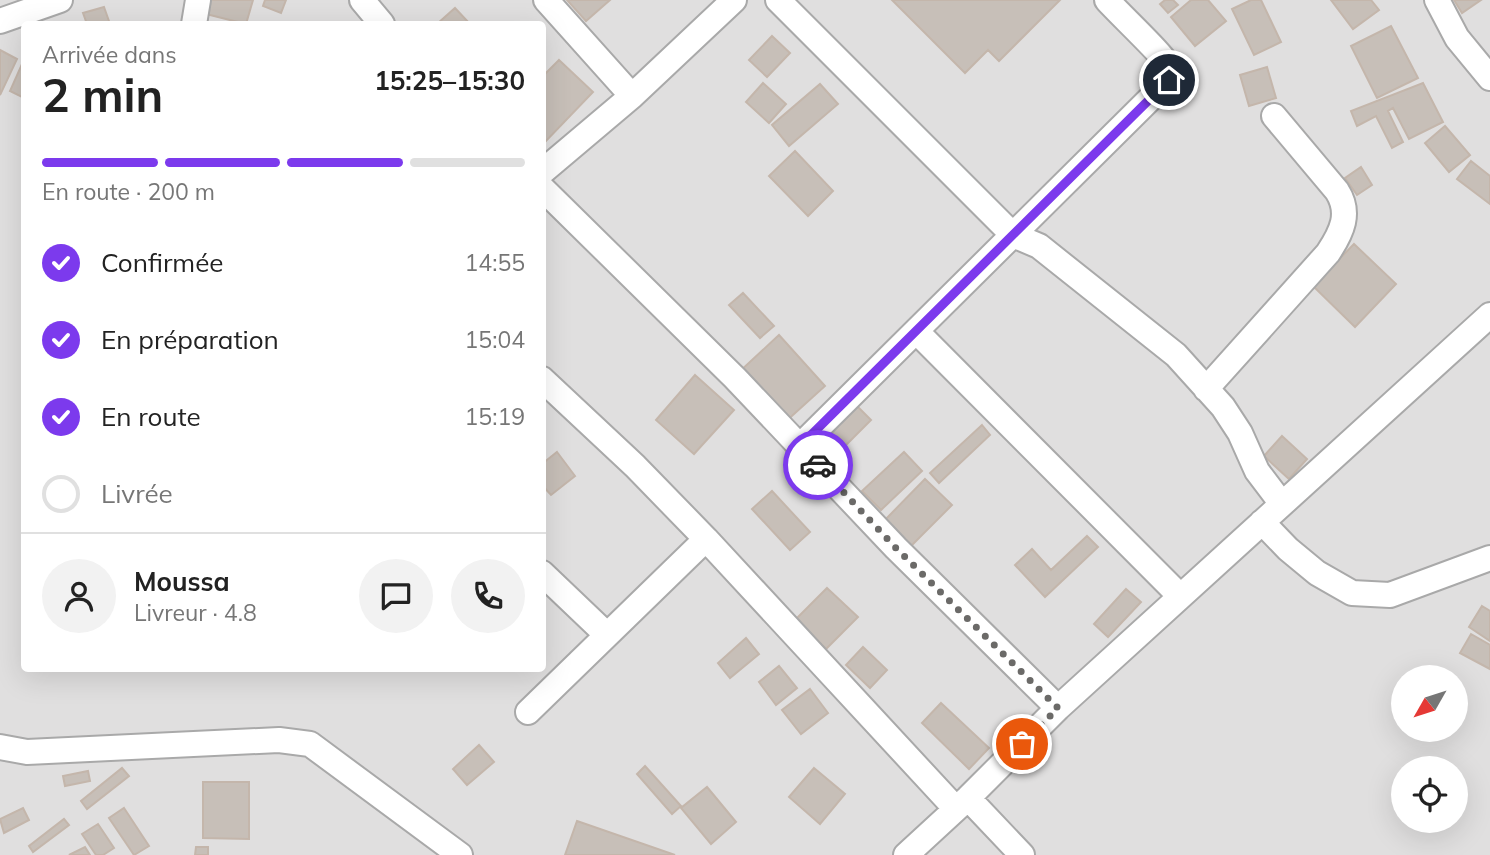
<!DOCTYPE html>
<html lang="fr">
<meta charset="utf-8">
<style>
:root{--surface:#fff;--page:#f2f2f2;--text:#222;--muted:#767676;--line:#e0e0e0;--accent:#7c3aed}
body{margin:0;font-family:Mulish,sans-serif;background:var(--page);color:var(--text);height:100vh;display:flex;flex-direction:column;font-size:26px;white-space:nowrap}
*{box-sizing:border-box;margin:0}
p{font-size:23px;color:var(--muted)}
.icon{flex:none;width:38px;height:38px;fill:none;stroke:currentColor;stroke-width:2;stroke-linecap:round;stroke-linejoin:round}
.map{position:relative;flex:1;overflow:hidden}
.details{position:absolute;left:21px;top:21px;width:525px;height:651px;display:flex;flex-direction:column;background:var(--surface);border-radius:7px;box-shadow:0 7px 28px #0002}
.details>*{flex:none}
.needle{width:46px;rotate:231deg}
.controls{position:absolute;left:1391px;top:665px;display:grid;gap:14px}
.controls a{display:grid;place-items:center;width:77px;height:77px;border-radius:50%;background:var(--surface);box-shadow:0 7px 28px #0002;font-size:35px}
.pin{position:absolute;display:grid;place-items:center;width:60px;height:60px;color:#fff;margin:-30px;border:4px solid #fff;border-radius:50%;box-shadow:0 2px 7px #0007}
.courier{position:absolute;display:grid;place-items:center;width:70px;height:70px;margin:-35px;border:5px solid #7c3aed;border-radius:50%;background:#fff;color:#222;box-shadow:0 2px 9px #0007}
.overview em{font-style:normal;font-weight:700}
.overview div{display:flex;flex-direction:column-reverse}
.overview{display:flex;align-items:center;justify-content:space-between;height:119px;padding:0 21px}
h1{font-size:46px;font-weight:700;line-height:52px}
.bar{display:grid;grid-template-columns:repeat(4,1fr);gap:10px 7px;align-content:center;height:84px;padding:0 21px}
.bar i{height:9px;border-radius:5px;background:var(--line)}
.bar .on{background:var(--accent)}
.bar p{grid-column:span 4}
.line{display:flex;align-items:center;gap:18px;padding:0 21px;border-top:2px solid var(--line)}
.line div{flex:1}
.round{display:grid;place-items:center;flex:none;width:74px;height:74px;border-radius:37px;background:var(--page)}
ol{padding:0 21px;list-style:none}
li{display:flex;align-items:center;gap:21px;height:77px}
li p{margin-inline-start:auto}
li .icon{padding:7px;border-radius:50%;background:var(--accent);color:#fff;stroke-width:4}
li:last-child{color:var(--muted)}
li i{width:38px;height:38px;border:4px solid var(--line);border-radius:50%}
.map>svg:first-child{display:block}
</style>
<div class="map">
<svg width="1490" height="855" viewBox="0 0 1490 855">
<rect width="100%" height="100%" fill="#f2efe9"/>
<path fill="#e0dfdf" fill-rule="evenodd" d="M0,0H1490V855H0ZM24,24H542V668H24ZM1404,677H1456V730H1404ZM1404,768H1456V821H1404Z"/>
<path fill="#c7bfb8" stroke="#c4b6ab" stroke-width="2" d="M210,0H253L246,24L206,14Z
M265,0H286L281,13L263,6Z
M567,0H610L586,21Z
M892,0H1060L999,61L988,50L965,73Z
M1165,0H1173L1178,5L1168,13L1160,4Z
M1191,0H1208L1226,21L1195,46L1171,17Z
M1251,0H1261L1281,42L1254,55L1232,9Z
M1331,0H1371L1379,10L1353,29Z
M1454,0H1481L1462,13Z
M104,7L110,24H87L83,13Z
M455,8L470,24H437Z
M1391,26L1418,78L1377,98L1351,46Z
M772,36L790,53L767,77L749,60Z
M0,50L17,59L0,95Z
M559,60L593,92L546,141L542,138V77Z
M22,64L24,65V98L10,91Z
M1267,67L1276,98L1249,106L1240,75Z
M763,83L786,104L769,123L746,102Z
M1423,83L1443,122L1409,139L1393,108L1388,111L1403,142L1392,148L1376,116L1357,126L1351,111Z
M820,84L838,104L789,146L772,125Z
M1445,126L1470,155L1449,172L1425,143Z
M795,151L833,191L808,216L769,176Z
M1471,161L1490,176V204L1457,179Z
M1361,167L1372,185L1357,195L1345,178Z
M1354,244L1396,284L1355,327L1313,286Z
M743,293L774,326L760,338L729,305Z
M779,335L825,386L784,423L738,373Z
M695,375L734,410L694,454L656,420Z
M855,404L871,420L841,450L824,434Z
M982,425L990,435L939,483L930,473Z
M1282,436L1307,459L1289,479L1264,456Z
M557,452L575,476L551,495L542,485V464Z
M904,452L922,471L881,510L862,491Z
M925,479L952,505L907,550L881,524Z
M772,491L810,532L790,550L752,509Z
M1087,536L1098,547L1045,597L1015,565L1032,549L1051,570Z
M827,588L858,617L826,649L796,619Z
M1126,589L1141,602L1108,637L1094,624Z
M1482,606L1490,611V641L1469,627Z
M1471,634L1490,645V669L1460,653Z
M746,638L759,654L730,678L718,663Z
M863,647L887,670L870,688L846,665Z
M779,666L797,688L776,705L759,682Z
M810,689L828,713L801,734L782,710Z
M941,703L989,748L969,769L922,723Z
M479,745L494,762L467,785L453,769Z
M645,766L681,806L672,814L637,774Z
M122,768L129,776L87,809L81,801Z
M814,768L845,794L820,824L789,797Z
M88,771L90,781L65,786L63,776Z
M203,782H249V839L203,838Z
M707,787L736,822L711,844L681,808Z
M23,808L29,820L4,833L0,819Z
M124,808L149,846L134,855L109,818Z
M64,819L69,825L33,852L29,846Z
M577,821L675,855H565Z
M98,824L114,848L103,855H96L82,834Z
M85,847L90,855H69Z
M196,847H208V855H195Z"/>
<g fill="none" stroke-linecap="round" stroke-linejoin="round">
<defs>
<path id="minor" d="M362,0L382,24
M546,0L632,96
M778,0L1013,235L1039,246L1176,355L1223,407L1240,433L1257,471L1282,504
M1437,0L1457,38L1490,78
M0,21L60,0
M194,24L198,0
M542,172L632,96L734,0
M542,188L735,378L896,548L1058,708
M916,331L1180,596
M542,379L635,466L706,539L956,809
M1206,389L1328,253C1342,232 1351,213 1337,191L1274,116
M800,446L1169,80C1169,78 1171,71 1170,69C1168,59 1118,13 1107,0
M1262,522L1288,549L1317,573L1352,593L1390,595L1490,558
M542,573L607,635
M528,712L706,539
M0,747L27,752L279,740L310,744L460,855
M968,798L1022,855
M906,855L968,798L1058,708L1490,315"/>
</defs>
<use href="#minor" stroke="#a9a9a9" stroke-width="28"/>
<use href="#minor" stroke="#fff" stroke-width="24"/>
</g>
<g fill="none" stroke-linecap="round" stroke-linejoin="round">
<path stroke="#6b6a68" stroke-width="7" stroke-dasharray="0 12.6" d="M818,465L896,548L1058,708L1022,744"/>
<path stroke="#7c3aed" stroke-width="9" d="M818,465L800,446L1169,80"/>
</g>
</svg>
<div class="controls">
<a><svg class="needle" viewBox="-14 -14 28 28"><path d="M0-13l5 13h-10z" fill="#e53935"/><path d="M0 13l5-13h-10z" fill="#767676"/></svg></a>
<a><svg class="icon" aria-label="locate" viewBox="0 0 24 24"><circle cx="12" cy="12" r="6"/><path d="M12 2v4M12 18v4M2 12h4M18 12h4"/></svg></a>
</div>
<div class="pin" style="left:1022px;top:744px;background:#ea580c"><svg class="icon" aria-label="bag" viewBox="0 0 24 24"><path d="M5 8h14l-1 12H6zM9 8a3 3 0 0 1 6 0"/></svg></div>
<div class="pin" style="left:1169px;top:80px;background:#1f2937"><svg class="icon" aria-label="home" viewBox="0 0 24 24"><path d="M3 11l9-7 9 7M6 9v11h12V9"/></svg></div>
<div class="courier" style="left:818px;top:465px"><svg class="icon" aria-label="car" viewBox="0 0 24 24"><path d="M5 17H2v-5l4-1 3-4h7l3 4 3 1v5h-3M9 17h6M6 11h13"/><circle cx="7" cy="17" r="2"/><circle cx="17" cy="17" r="2"/></svg></div>
<section class="details">
<div class="overview"><div><h1>2 min</h1><p>Arrivée dans</p></div><em>15:25–15:30</em></div>
<div class="bar"><i class="on"></i><i class="on"></i><i class="on"></i><i></i><p>En route · 200 m</p></div>
<ol>
<li><svg class="icon" aria-label="check" viewBox="0 0 24 24"><path d="M5 12l5 5 9-10"/></svg>Confirmée<p>14:55</p></li>
<li><svg class="icon" aria-label="check" viewBox="0 0 24 24"><path d="M5 12l5 5 9-10"/></svg>En préparation<p>15:04</p></li>
<li><svg class="icon" aria-label="check" viewBox="0 0 24 24"><path d="M5 12l5 5 9-10"/></svg>En route<p>15:19</p></li>
<li><i></i>Livrée</li>
</ol>
<div class="line" style="height:126px"><a class="round"><svg class="icon" aria-label="person" viewBox="0 0 24 24"><circle cx="12" cy="8" r="4"/><path d="M4 21q1-7 8-7t8 7"/></svg></a><div><b>Moussa</b><p>Livreur · 4.8</p></div><a class="round"><svg class="icon" aria-label="chat" viewBox="0 0 24 24"><path d="M4 5h16v11H9l-5 4z"/></svg></a><a class="round"><svg class="icon" aria-label="phone" viewBox="0 0 24 24"><path d="M5 4h4l2 5-3 2q2 4 5 5l2-3 5 2v4C11 20 4 13 5 4z"/></svg></a></div>
</section>
</div>
